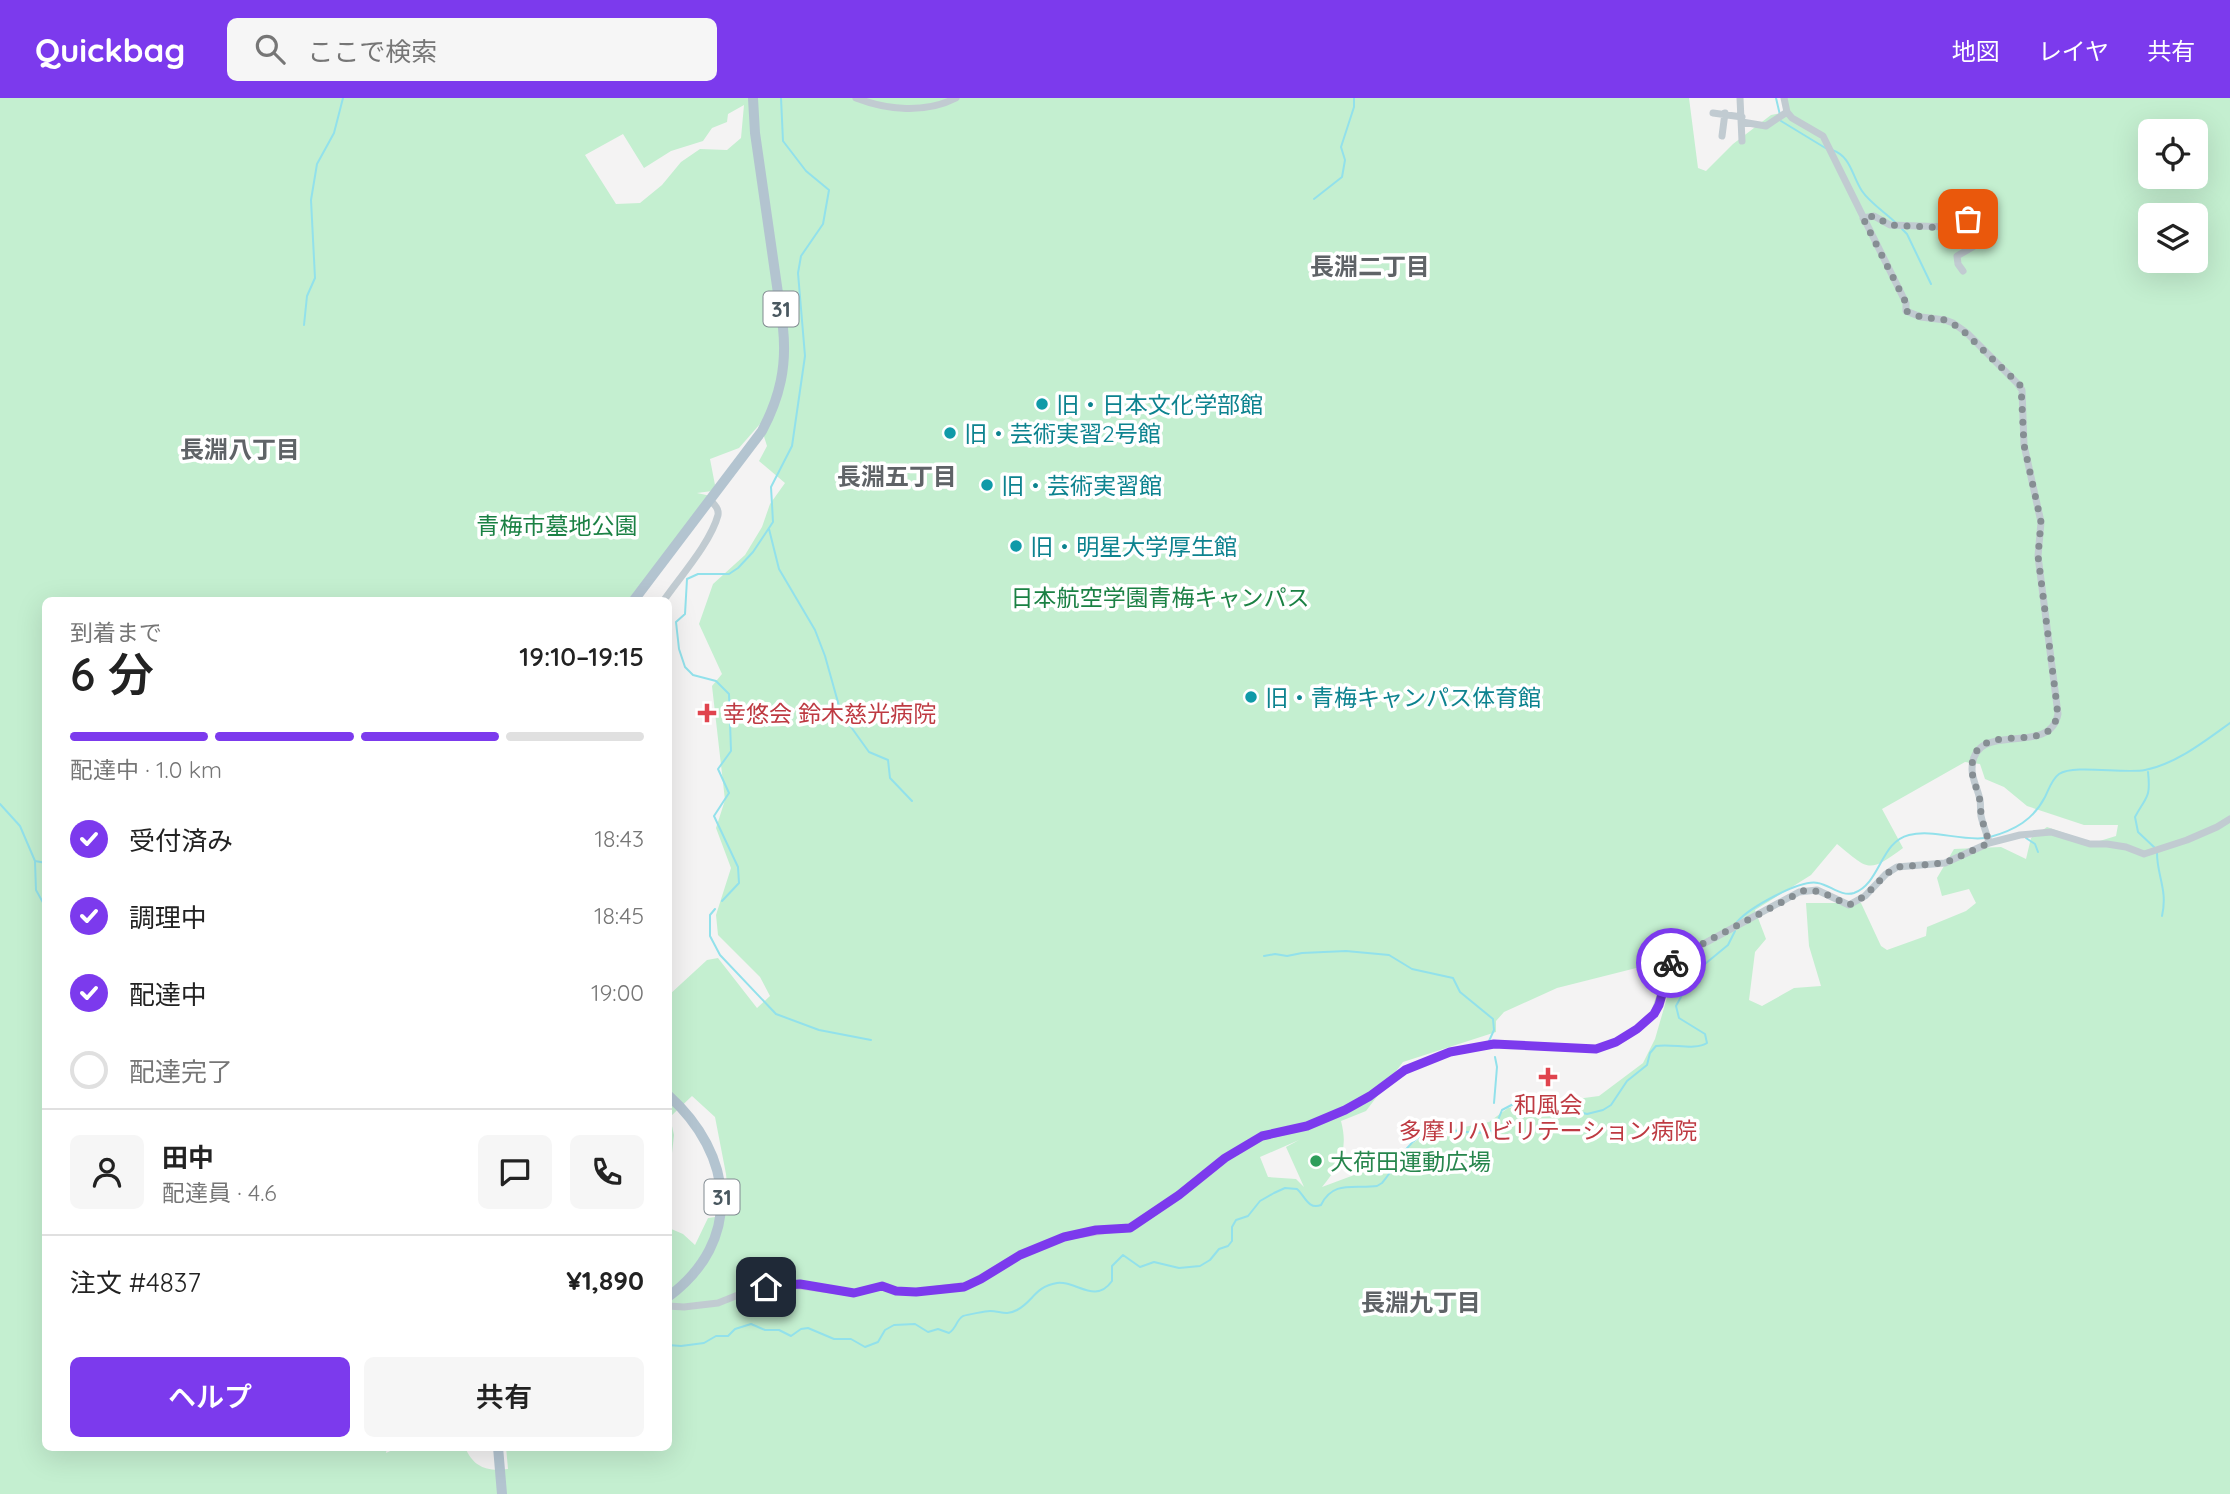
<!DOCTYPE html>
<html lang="ja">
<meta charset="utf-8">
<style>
:root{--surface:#fff;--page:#f6f6f6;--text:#222;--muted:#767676;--line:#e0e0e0;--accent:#7c3aed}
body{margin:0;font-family:Quicksand,"Noto Sans JP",sans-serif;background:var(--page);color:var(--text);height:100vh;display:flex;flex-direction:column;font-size:26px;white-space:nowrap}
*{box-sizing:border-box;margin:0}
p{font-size:23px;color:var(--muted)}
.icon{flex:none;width:38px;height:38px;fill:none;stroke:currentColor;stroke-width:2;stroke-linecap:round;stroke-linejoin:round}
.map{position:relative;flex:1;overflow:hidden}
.details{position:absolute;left:42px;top:499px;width:630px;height:854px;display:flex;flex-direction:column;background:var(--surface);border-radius:10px;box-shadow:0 7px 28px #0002}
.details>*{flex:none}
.buttons{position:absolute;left:2138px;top:21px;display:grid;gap:14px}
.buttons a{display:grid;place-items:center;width:70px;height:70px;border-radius:10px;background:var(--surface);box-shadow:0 7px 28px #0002;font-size:35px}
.pin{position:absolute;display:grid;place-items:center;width:60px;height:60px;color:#fff;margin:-30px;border-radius:14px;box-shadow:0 4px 10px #0006}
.courier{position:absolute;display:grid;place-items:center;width:70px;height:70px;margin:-35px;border:5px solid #7c3aed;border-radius:50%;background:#fff;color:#222;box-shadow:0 2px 9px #0007}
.overview em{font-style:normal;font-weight:600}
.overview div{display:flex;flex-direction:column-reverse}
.overview{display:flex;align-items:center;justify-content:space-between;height:119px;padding:0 28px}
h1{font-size:46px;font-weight:600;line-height:52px}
.bar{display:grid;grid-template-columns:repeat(4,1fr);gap:10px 7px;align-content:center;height:84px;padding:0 28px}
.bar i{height:9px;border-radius:5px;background:var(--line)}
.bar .active{background:var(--accent)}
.bar p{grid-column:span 4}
.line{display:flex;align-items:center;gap:18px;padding:0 28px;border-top:2px solid var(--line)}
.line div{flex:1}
.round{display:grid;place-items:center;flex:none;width:74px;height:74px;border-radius:10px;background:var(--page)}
ol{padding:0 28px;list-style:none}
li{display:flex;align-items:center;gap:21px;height:77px}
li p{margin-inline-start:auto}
li .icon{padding:7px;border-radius:50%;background:var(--accent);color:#fff;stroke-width:4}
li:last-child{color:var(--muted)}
li i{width:38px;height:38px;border:4px solid var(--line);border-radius:50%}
.button{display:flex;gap:14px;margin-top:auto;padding:14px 28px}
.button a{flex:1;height:80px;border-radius:10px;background:var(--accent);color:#fff;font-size:28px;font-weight:600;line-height:80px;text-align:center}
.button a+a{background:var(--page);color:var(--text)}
header{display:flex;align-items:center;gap:42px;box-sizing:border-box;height:98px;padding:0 35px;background:var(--accent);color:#fff}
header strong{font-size:33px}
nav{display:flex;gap:38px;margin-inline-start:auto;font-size:24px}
.search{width:490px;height:63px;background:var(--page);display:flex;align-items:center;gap:18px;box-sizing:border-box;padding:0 24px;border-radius:10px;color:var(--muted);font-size:26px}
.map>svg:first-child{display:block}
</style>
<header>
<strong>Quickbag</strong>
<div class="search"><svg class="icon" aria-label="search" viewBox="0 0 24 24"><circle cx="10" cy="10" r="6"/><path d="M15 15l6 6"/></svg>ここで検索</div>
<nav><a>地図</a><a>レイヤ</a><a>共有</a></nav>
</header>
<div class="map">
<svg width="2230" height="1396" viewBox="0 0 2230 1396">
<rect width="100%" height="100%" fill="#f4f3f3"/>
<path fill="#c4efd0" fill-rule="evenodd" d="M0,0H1689L1698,70L1706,73L1733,46L1771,17L1787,14L1785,0H2230V1396H0ZM744,7L741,40L727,52L700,51L681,64L662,87L640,105L616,106L585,57L623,36L644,70L671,53L703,43L712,30L727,24L728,16ZM2151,33H2196V79H2151ZM2151,117H2196V163H2151ZM760,326L767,348L759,363L785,385L770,406L762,429L745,457L713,486L699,526L722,576L712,588L725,702L716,730L731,770L716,817L718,837L760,879L770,898L757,910L718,860L707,862L669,897V1083L674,1037L670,1019L692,998L715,1019L726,1076L730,1117L708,1120L695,1147L683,1136L669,1130L668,1349H506L508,1371C487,1374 473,1369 465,1349H399L386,1355L387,1349H46V502H628L711,398L697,395L712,393L715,387L710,361L739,350ZM1965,664L1980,666L1985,681L2004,689L2027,708L2084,727H2118L2116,738L2093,745L2047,729L2031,740L2026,761L2001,749L1954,751L1937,780L1942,798L1969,791L1976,805L1966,813L1927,829L1926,838L1887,852L1881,848L1861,805H1806L1809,848L1821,888L1794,890L1762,908L1749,902L1755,854L1766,841L1755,812L1811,777L1837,746C1869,772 1868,776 1903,750L1882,711ZM1660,864L1677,865L1655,941L1643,965L1599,998L1508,1010L1489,1024L1425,1037L1381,1067L1322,1089C1339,1068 1349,1053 1341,1023L1366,1013L1403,964L1496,934V923L1504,914L1557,890ZM1299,1042L1286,1049L1304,1089L1296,1081L1268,1079L1260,1059Z"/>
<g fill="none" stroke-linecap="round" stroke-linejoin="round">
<path stroke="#92e1eb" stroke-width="2" d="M1776,0L1780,17
M1781,23L1827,51
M1832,52C1851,58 1852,78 1862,93C1870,105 1886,115 1896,125
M1314,101L1342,79L1345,62L1341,49L1354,9V0
M1902,131L1907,136L1931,186
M304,227L307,198L315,180L311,102L317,66L334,35L343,0
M769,431L779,471L815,532L825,558L841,615L869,654L888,662L890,680L912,703
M2148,674C2151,701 2146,698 2135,719L2138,734L2155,750
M0,706L20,728L35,763L46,765
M1990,739C2015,732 2033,722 2045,699C2049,691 2052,681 2059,676C2074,666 2123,676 2145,672C2176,666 2205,643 2230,625
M2026,740L2035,746L2038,754
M2157,755C2157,778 2168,792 2162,818
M35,764L36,792L46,810
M722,803L739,785L738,769L714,718L729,695L718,671L731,653L729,596L716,583L693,577L685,569L679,551L676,524L685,516L687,481L698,476H729L738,470L753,454L773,424L771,389L792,348L805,258L798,175L801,158L823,126L829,92L806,73L783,43L781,0
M715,811L710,817V838L720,857L776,916L819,932L871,942
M1737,824C1749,810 1800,781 1818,785C1830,787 1841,799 1854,795C1881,785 1880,744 1909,737C1933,731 1960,743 1985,740
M1264,858L1275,856L1287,858L1302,855L1346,853L1389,857L1412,871L1453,880L1460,894L1493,921L1494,932L1489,943
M1494,1005L1497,969L1495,959
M668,1247L681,1248L704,1245L716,1238H728L735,1231L751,1226L765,1232H779L791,1238L801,1231L808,1230L834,1241H851L865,1249L878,1244L885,1232L894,1227L915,1226L928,1234L938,1231L949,1235C957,1230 956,1222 963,1218C966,1217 986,1213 990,1213C1000,1213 1006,1218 1017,1212C1034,1203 1034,1189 1057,1185C1076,1182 1095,1207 1112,1183V1168L1123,1157L1140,1169L1154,1164L1179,1170L1200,1168L1210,1162L1219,1151L1228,1148L1232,1143V1129L1236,1122L1248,1118L1260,1103L1274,1095L1285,1090L1297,1091C1305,1098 1308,1112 1321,1107C1333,1082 1354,1091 1377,1088L1382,1085C1408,1054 1408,1029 1456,1033C1470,1034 1481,1037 1494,1032L1502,1012L1519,1003L1547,1013L1558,1008L1587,1016L1603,1012L1611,1007L1627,983L1647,967L1650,955L1656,948C1672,945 1695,953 1707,945L1705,936L1679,920L1676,908L1694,875L1728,847L1735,833
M668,1255V1264"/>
<path stroke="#c1cbd1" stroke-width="7" d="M856,0C887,12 925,16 956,0
M1740,0L1742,43
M1784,0L1787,14L1792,20L1823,38L1906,205V213L1921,219L1945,222L1953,225L1967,235L2017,285L2022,292L2024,347L2041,424L2038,458L2058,616C2050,661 1973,619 1972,671C1972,682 1978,691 1980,702C1981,707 1980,713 1981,718C1983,727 1987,736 1989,745
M1713,15L1742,19
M1742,24L1766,28L1787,14
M1722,38L1725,15
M1863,120L1874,118L1890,127L1948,129H1957L1968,121L1974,122L1982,136L1976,147L1957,158L1958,166L1963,173
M664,502C680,479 711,444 718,417C719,411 715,407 711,403
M668,1208L684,1209L718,1205L753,1191L792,1187L854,1195L882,1188L896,1193L916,1194L968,1187L1020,1157L1064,1139L1135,1128L1179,1097L1225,1060L1262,1039L1307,1028L1345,1012L1370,998L1405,972L1450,954L1494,946L1596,951L1616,944L1637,931L1654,916L1672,863L1799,794L1817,792L1849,807L1865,798L1886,776L1897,769L1945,765L1989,745L2020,737L2051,734L2090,746H2107L2126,749L2144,756L2187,742L2217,729L2230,721"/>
<path stroke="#b3c4d0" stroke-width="10" d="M634,502L762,333C780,299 787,268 783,230L755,35L753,0
M668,997C734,1056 744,1143 668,1199
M498,1349L502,1396"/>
</g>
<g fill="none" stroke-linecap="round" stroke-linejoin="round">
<path stroke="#868e93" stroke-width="7" stroke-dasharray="0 12.6" d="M1671,865L1679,858L1805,792L1821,794L1849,807L1865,798L1886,776L1897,769L1945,765L1989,745C1987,736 1983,728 1982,719C1980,713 1981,708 1980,703C1977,688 1969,677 1973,661C1984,620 2061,663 2057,608L2038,458L2041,424L2024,347L2021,288L1960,230L1945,222L1921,219L1906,213V205L1863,120L1874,118L1890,127L1948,130L1957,129L1968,121"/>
<path stroke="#7c3aed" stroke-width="9" d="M766,1189L800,1186L854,1195L882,1188L896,1193L916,1194L964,1189L981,1181L1020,1157L1064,1139L1096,1132L1130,1130L1179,1097L1225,1060L1262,1038L1307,1028L1345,1012L1370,998L1405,972L1450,954L1494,946L1596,951L1616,944L1637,931L1654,916L1659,907L1671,865"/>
</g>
<g fill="#0f9aa8" stroke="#fff" stroke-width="2.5">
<circle cx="1042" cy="306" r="7"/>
<circle cx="950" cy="335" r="7"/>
<circle cx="987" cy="387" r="7"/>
<circle cx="1016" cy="448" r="7"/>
<circle cx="1251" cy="599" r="7"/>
</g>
<g fill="#e0444e" stroke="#fff" stroke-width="2.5">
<path d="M703.5 604.5h7v7h7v7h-7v7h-7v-7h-7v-7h7z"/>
<path d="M1544.5 968.5h7v7h7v7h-7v7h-7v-7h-7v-7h7z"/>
</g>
<circle fill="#2e9e5b" stroke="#fff" stroke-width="2.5" cx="1316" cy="1063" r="7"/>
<g text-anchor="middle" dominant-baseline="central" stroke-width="7" stroke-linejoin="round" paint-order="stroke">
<g fill="#fff" stroke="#808a90" stroke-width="2">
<rect x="763.5" y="193.5" width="35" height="35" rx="5"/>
<rect x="704.5" y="1081.5" width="35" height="35" rx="5"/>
</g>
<g font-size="21" font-weight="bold" fill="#4a5860">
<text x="781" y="211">31</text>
<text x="722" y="1099">31</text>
</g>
<g font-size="23" fill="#0d838f" stroke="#fff" text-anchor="start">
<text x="1056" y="306">旧・日本文化学部館</text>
<text x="964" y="335">旧・芸術実習2号館</text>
<text x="1001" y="387">旧・芸術実習館</text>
<text x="1030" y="448">旧・明星大学厚生館</text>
<text x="1265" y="599">旧・青梅キャンパス体育館</text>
</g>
<g font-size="23" fill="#1b8144" stroke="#fff">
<text x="557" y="427">青梅市墓地公園</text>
<text x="1160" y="499">日本航空学園青梅キャンパス</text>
</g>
<g font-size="23" fill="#be3a42" stroke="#fff" text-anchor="start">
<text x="723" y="615">幸悠会 鈴木慈光病院</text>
<text x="1548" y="1006" text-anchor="middle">和風会<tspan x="1548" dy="26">多摩リハビリテーション病院</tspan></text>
</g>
<g font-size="23" fill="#27864d" stroke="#fff" text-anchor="start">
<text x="1330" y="1063">大荷田運動広場</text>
</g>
<g font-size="24" font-weight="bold" fill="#5f6367" stroke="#fff">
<text x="1370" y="168">長淵二丁目</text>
<text x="240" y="351">長淵八丁目</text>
<text x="897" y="378">長淵五丁目</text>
<text x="1421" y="1204">長淵九丁目</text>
</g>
</g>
</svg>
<div class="buttons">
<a><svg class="icon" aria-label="locate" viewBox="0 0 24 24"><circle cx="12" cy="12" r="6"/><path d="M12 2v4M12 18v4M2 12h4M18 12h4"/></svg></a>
<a><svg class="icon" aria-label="layers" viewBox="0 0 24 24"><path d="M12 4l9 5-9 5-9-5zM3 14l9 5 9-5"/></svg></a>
</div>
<div class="pin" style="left:1968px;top:121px;background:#ea580c"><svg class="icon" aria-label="bag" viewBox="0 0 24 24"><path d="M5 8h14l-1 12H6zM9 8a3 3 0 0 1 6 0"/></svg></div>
<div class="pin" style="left:766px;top:1189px;background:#1f2937"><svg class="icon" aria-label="home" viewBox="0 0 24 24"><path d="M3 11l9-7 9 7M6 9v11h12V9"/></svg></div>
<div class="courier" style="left:1671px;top:865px"><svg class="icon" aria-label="bike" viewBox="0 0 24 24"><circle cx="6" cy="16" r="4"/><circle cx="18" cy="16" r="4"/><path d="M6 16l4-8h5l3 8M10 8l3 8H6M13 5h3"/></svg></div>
<section class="details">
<div class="overview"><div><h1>6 分</h1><p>到着まで</p></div><em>19:10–19:15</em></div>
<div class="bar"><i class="active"></i><i class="active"></i><i class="active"></i><i></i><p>配達中 · 1.0 km</p></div>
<ol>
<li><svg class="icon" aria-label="check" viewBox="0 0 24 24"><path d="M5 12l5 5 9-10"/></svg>受付済み<p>18:43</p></li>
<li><svg class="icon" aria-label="check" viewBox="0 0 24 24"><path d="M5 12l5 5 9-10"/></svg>調理中<p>18:45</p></li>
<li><svg class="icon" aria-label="check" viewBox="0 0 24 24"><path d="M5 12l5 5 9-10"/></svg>配達中<p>19:00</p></li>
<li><i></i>配達完了</li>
</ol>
<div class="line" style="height:126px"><a class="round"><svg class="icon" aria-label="person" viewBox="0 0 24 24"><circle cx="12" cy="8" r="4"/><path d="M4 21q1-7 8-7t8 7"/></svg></a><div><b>田中</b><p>配達員 · 4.6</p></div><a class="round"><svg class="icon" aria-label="chat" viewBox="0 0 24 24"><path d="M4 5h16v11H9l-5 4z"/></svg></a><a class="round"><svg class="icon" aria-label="phone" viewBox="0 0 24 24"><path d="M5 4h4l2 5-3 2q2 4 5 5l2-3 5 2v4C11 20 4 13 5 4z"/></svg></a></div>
<div class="line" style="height:91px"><div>注文 #4837</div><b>¥1,890</b></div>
<div class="button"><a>ヘルプ</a><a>共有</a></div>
</section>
</div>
